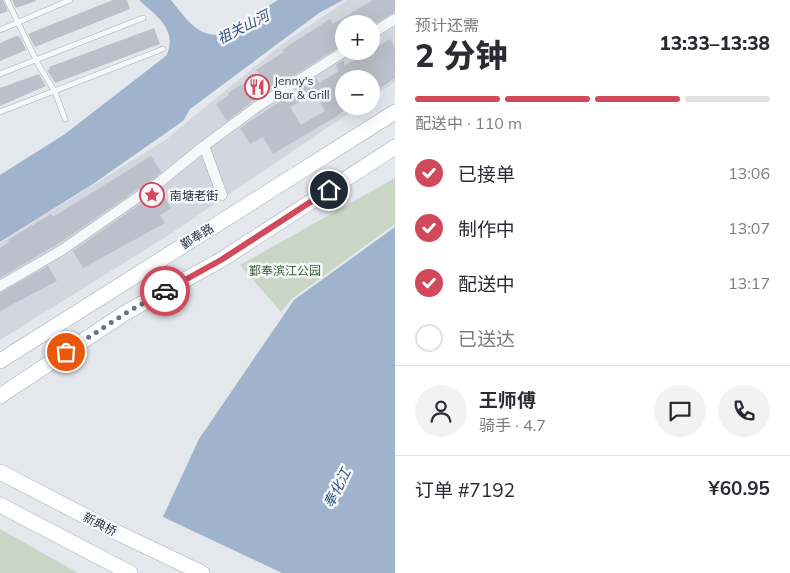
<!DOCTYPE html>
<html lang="zh">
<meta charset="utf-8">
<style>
:root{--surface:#fff;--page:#f2f2f3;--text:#2b2b33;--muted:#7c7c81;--line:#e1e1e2;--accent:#d1495b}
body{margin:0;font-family:Mulish,"Noto Sans SC",sans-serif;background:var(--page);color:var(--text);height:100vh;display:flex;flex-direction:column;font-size:19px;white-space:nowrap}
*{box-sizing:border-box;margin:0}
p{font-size:16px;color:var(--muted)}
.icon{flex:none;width:28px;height:28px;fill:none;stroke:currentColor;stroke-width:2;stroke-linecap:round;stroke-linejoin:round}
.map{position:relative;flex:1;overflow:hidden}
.drawer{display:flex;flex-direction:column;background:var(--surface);width:395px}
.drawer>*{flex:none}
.fabs{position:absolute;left:335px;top:15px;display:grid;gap:10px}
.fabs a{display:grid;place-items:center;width:45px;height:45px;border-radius:50%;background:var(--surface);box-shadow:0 5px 20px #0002;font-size:25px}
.pin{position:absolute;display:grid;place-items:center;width:42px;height:42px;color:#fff;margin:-21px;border:2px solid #fff;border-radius:50%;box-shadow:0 1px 5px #0007}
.courier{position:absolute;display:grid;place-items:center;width:50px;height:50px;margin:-25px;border:4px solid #d1495b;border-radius:50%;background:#fff;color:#222;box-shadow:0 1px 6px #0007}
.overview em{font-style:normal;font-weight:800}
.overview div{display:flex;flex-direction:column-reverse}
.overview{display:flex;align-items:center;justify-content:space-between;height:85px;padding:0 20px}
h1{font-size:32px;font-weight:800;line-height:38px}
.bar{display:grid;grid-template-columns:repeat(4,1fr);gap:8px 5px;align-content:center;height:60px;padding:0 20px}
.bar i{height:6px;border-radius:4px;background:var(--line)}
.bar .current{background:var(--accent)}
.bar p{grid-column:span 4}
.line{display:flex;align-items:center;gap:12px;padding:0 20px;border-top:1px solid var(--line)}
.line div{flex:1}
.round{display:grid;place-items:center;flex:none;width:52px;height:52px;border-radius:26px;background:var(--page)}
ol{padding:0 20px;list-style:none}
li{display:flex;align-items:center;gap:15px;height:55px}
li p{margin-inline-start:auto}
li .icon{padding:5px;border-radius:50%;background:var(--accent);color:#fff;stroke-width:4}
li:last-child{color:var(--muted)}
li i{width:28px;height:28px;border:2px solid var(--line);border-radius:50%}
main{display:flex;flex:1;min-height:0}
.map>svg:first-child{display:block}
</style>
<main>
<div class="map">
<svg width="395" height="573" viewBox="0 0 395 573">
<rect width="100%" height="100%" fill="#e4e7ec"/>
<path fill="#d2d6de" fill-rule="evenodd" d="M347,0H395V82L371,98V79H344V106H359L172,233L0,340V243L165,140L284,43ZM344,24H371V51H344Z"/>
<path fill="#c9d6c5" d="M395,178V224L292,299L281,312L240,265Z
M0,529L78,573H0Z"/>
<path fill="#9fb4cc" d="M139,0H171C185,17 198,39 222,34L278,0H343L319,13L190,109L183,121L93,184L0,242V175L65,134L167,55C177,28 157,17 139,0Z
M395,227V573H137L199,439L294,300Z"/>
<path fill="#e4e7ec" d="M161,516L282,573H134Z"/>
<path fill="#bbc0ca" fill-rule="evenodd" d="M0,0H3L8,11L0,14Z
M12,0H36V1L16,8Z
M113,0H127L130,9L35,47L28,34Z
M373,0H395V12L374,24L370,17L358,24H344V44L254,100L227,121L216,104L229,95L228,93L259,74L256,70L284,52L282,50L330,19L333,24Z
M154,28L160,44L55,83L47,70L50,69L49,67Z
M16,36L20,37L26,50L0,61V43Z
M390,39L395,48V78L371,94V79H344V110L337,116L273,154L263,137L250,144L240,128L316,78L319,83L339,71L336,65L344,60V66ZM315,93L325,111L301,125L290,107Z
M39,74L46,86L0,106V88Z
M151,156L161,172L157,176L58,244L0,278V248L9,242L8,240L51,214L53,217Z
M160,190L171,208L160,215L165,223L83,268L73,251Z
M48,266L57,281L0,311V293Z"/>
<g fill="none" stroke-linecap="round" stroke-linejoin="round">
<defs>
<path id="lane" d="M7,0L38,64L55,92L65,119
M0,30L70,0
M0,74L143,18
M0,112L163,49"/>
<path id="street" d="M371,34L395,19
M204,146L222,195
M0,286L62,250L161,181L204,146L258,106L345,51"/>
<path id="secondary" d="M0,361L395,112
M0,396L125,313L221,260L395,147
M0,472L112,530L202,573
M0,505L130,573"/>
</defs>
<use href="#lane" stroke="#a9aeb7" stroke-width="6"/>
<use href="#street" stroke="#a9aeb7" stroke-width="11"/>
<use href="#secondary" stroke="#a9aeb7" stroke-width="16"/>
<use href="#lane" stroke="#f7f8fa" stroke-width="5"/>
<use href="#street" stroke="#f7f8fa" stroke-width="10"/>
<use href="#secondary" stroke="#fff" stroke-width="15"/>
</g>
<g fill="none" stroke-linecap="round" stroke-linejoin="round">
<path stroke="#6c737f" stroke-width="5" stroke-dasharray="0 9" d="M66,352L126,313L165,291"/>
<path stroke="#d1495b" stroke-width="6" d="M165,291L221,260L329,190"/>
</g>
<defs>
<symbol id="restaurant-ring" viewBox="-11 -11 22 22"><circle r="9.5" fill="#f4f6f9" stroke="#d1495b" stroke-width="1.5"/><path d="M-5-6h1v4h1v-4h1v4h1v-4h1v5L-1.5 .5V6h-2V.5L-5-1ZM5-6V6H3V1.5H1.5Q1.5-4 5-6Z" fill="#d1495b"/></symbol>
<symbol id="sight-ring" viewBox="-11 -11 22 22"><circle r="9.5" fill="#f4f6f9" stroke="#d1495b" stroke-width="1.5"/><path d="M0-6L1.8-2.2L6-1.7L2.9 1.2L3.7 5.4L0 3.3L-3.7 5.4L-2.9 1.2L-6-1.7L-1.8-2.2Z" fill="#d1495b"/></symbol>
</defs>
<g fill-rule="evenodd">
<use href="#restaurant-ring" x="243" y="73" width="28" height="28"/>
<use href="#sight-ring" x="138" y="181" width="28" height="28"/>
</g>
<g text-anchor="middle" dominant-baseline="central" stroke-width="5" stroke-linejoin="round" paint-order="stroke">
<g font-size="12" fill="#2b3445" stroke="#f4f6f9" text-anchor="start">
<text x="274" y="80">Jenny's<tspan x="274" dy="14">Bar &amp; Grill</tspan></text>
<text x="170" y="195">南塘老街</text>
</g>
<g font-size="12" fill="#2b3445" stroke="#f4f6f9">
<text transform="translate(197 236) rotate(-32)">鄞奉路</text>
<text transform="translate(100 524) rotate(27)">新典桥</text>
</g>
<g font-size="12" fill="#3f6138" stroke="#f4f6f9">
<text x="285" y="270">鄞奉滨江公园</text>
</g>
<g font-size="14" font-style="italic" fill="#34527a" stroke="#f4f6f9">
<text transform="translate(243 27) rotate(-27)">祖关山河</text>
<text transform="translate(337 488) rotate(-63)">奉化江</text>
</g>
</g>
</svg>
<div class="fabs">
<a>+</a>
<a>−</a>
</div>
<div class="pin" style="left:66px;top:352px;background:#ea580c"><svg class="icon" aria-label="bag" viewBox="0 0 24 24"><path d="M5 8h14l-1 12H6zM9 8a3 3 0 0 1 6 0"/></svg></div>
<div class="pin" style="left:329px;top:190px;background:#1f2937"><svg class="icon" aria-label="home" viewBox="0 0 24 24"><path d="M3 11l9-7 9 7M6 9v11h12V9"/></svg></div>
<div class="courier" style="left:165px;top:291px"><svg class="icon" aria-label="car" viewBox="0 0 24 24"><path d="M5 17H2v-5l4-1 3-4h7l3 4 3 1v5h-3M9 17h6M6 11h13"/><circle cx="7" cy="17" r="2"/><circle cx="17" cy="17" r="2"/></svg></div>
</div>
<section class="drawer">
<div class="overview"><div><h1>2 分钟</h1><p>预计还需</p></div><em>13:33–13:38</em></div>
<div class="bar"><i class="current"></i><i class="current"></i><i class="current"></i><i></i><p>配送中 · 110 m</p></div>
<ol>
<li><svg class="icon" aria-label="check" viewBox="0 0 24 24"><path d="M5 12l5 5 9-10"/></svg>已接单<p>13:06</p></li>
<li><svg class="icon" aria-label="check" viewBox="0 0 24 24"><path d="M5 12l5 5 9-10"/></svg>制作中<p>13:07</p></li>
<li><svg class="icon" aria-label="check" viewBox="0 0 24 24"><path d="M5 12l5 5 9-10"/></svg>配送中<p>13:17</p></li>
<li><i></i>已送达</li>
</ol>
<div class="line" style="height:90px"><a class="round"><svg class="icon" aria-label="person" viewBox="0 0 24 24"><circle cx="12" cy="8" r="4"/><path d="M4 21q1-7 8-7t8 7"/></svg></a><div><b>王师傅</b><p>骑手 · 4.7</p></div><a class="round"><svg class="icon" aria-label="chat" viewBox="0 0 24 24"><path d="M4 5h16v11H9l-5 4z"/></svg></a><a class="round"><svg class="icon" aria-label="phone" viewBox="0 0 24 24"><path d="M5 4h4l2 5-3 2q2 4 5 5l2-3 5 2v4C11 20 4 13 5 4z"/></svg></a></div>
<div class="line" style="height:65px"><div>订单 #7192</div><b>¥60.95</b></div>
</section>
</main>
